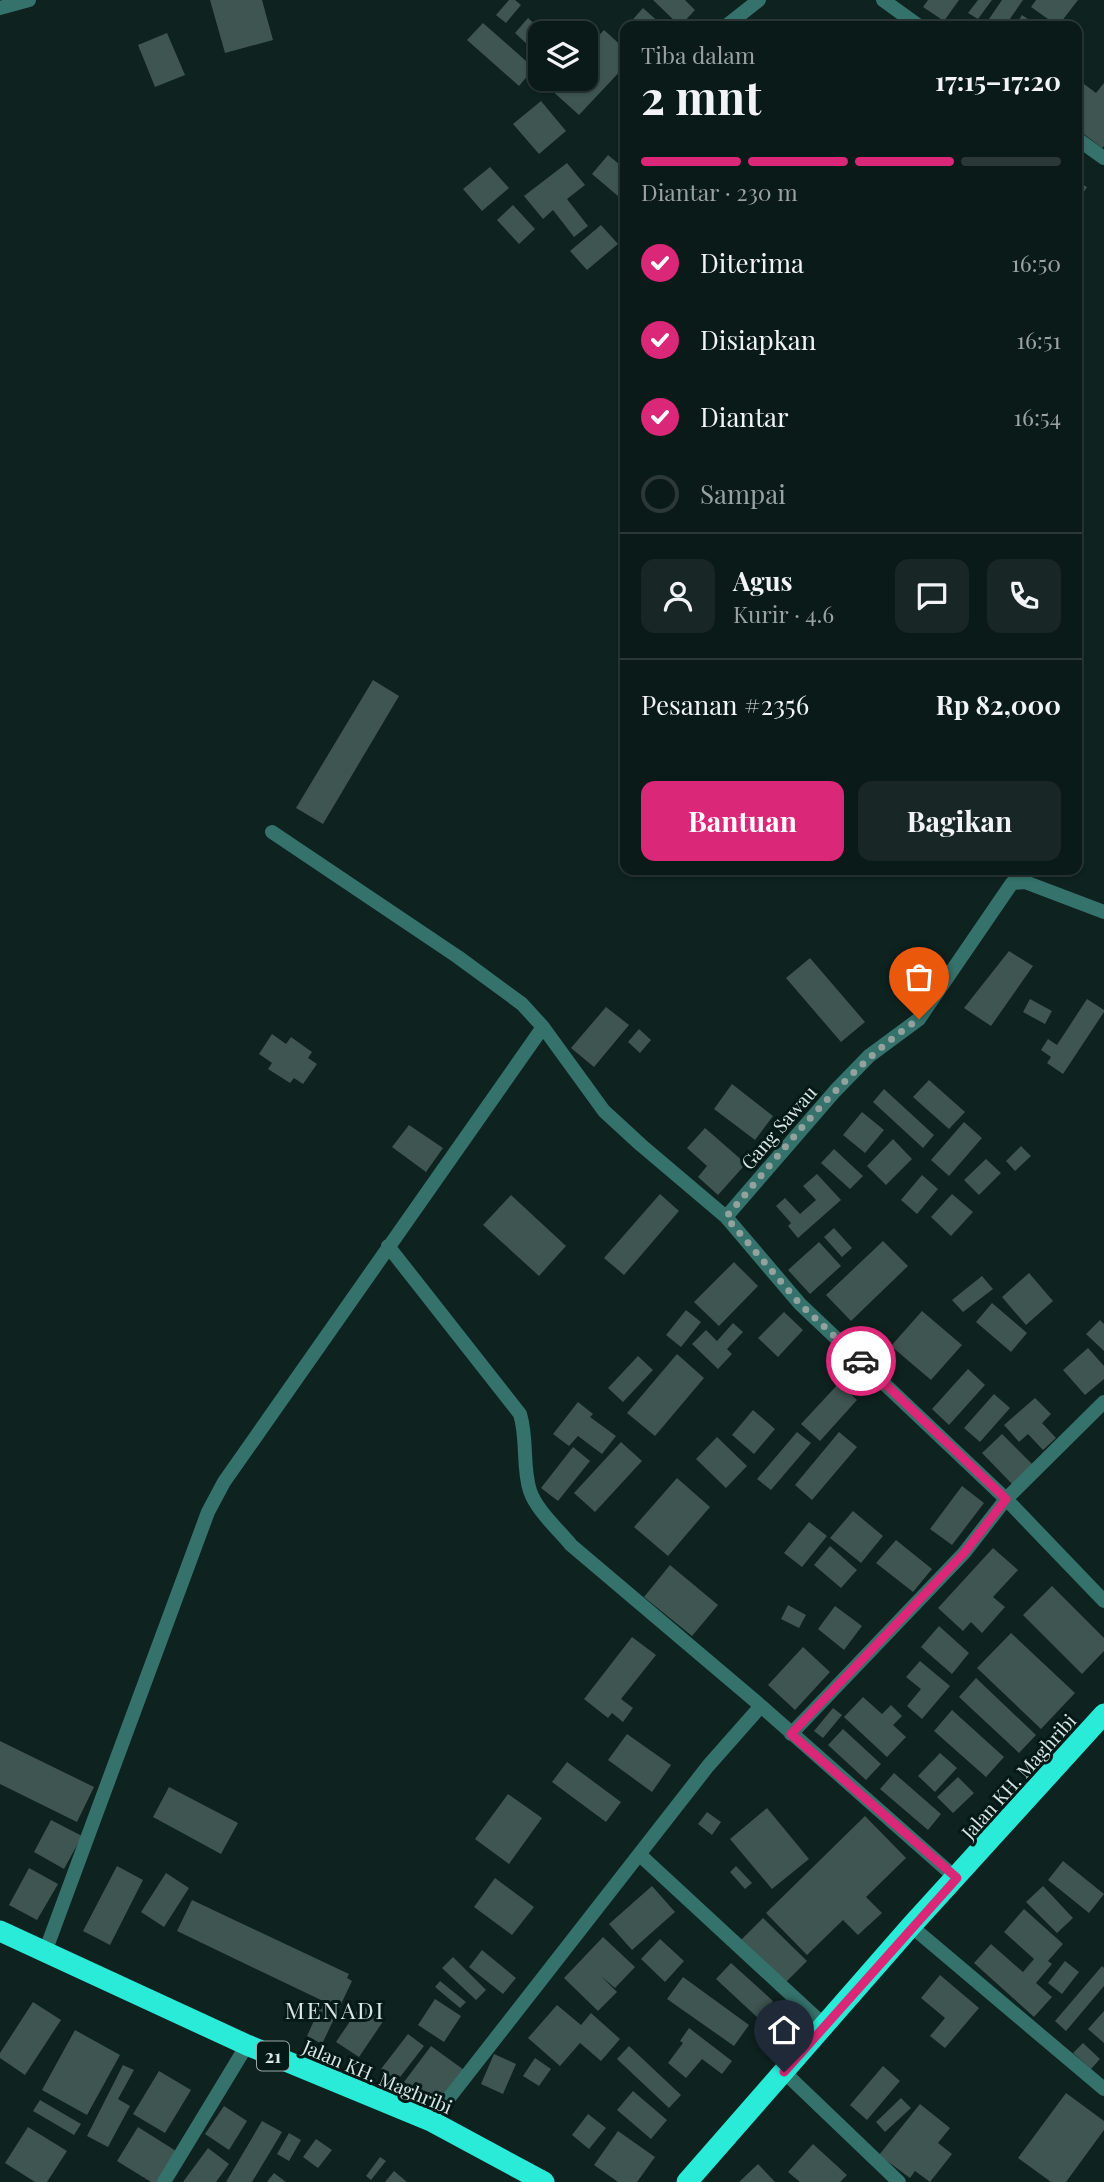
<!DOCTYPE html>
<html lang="id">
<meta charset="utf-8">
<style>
:root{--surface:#0a1a18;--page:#182725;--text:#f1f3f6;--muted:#99a1a2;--line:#2a3837;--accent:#db2777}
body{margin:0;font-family:"Playfair Display",serif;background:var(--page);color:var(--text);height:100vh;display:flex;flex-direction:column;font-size:26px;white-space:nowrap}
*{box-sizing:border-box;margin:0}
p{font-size:23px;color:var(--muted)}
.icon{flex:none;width:38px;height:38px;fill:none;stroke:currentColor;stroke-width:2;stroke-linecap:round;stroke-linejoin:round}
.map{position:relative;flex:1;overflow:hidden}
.side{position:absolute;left:620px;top:21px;width:462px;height:854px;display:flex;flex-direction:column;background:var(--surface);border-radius:14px;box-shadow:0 2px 5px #0004,0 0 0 2px var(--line)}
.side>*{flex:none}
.controls{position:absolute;left:528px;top:21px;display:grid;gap:14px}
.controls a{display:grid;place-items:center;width:70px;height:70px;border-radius:14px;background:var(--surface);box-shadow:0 2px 5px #0004,0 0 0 2px var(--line);font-size:35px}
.pin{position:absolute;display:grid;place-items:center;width:60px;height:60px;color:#fff;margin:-72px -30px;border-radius:50% 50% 50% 0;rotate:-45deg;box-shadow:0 0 7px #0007}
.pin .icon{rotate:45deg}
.courier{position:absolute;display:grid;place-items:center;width:70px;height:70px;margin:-35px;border:5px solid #db2777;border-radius:50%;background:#fff;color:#222;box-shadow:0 2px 9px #0007}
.headline em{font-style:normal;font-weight:700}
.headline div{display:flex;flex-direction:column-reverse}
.headline{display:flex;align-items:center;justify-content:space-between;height:119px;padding:0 21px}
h1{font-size:46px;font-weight:700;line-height:52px}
.bar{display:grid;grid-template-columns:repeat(4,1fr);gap:10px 7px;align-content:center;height:84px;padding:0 21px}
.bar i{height:9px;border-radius:5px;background:var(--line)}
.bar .current{background:var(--accent)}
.bar p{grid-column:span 4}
.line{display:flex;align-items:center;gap:18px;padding:0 21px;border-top:2px solid var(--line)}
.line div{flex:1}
.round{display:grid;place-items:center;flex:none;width:74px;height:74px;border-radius:14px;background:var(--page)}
ol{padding:0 21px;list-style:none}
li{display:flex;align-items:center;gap:21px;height:77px}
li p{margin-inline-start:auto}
li .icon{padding:7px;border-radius:50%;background:var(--accent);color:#fff;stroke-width:4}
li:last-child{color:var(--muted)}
li i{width:38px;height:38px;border:4px solid var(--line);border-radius:50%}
.primary-button{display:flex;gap:14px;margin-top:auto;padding:14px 21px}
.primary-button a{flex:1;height:80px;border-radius:14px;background:var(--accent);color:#fff;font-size:28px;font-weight:700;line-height:80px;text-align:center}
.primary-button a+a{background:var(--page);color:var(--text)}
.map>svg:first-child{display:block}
</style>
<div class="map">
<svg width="1104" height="2182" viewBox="0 0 1104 2182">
<rect width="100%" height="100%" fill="#0e2220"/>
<path fill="#3f5551" d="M210,0H262L273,40L225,53Z
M509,0H515L521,5L506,23L496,15Z
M653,0H685L695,10L680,26Z
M928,0H959L944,21L923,7Z
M978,0H992L978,19L968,13Z
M1002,0H1023L1005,26H999L989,19Z
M1036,0H1078L1058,26L1031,7Z
M643,8L663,26H627Z
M1022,15L1038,26H1015Z
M528,18L545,33H541V57L515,33Z
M771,19L780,26H765Z
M483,23L534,68L519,86L467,40Z
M604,30L625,49V66L579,115L549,88L558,79H586V49Z
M167,33L185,75L155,87L138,45Z
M1076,78L1096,93L1104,83V146L1102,148L1076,128Z
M541,101L566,131L539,154L513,124Z
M608,155L625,169V202L592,174Z
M567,163L585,185L567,199L588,226L574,237L553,210L543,219L524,196Z
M490,167L509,188L482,211L463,189Z
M1076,181L1087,187L1076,204Z
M513,205L535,229L519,244L497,220Z
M601,225L618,244L587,270L570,251Z
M373,680L399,696L323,824L296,808Z
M1009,951L1033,966L991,1026L964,1008Z
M810,958L865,1022L841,1042L786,978Z
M1030,999L1052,1011L1045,1024L1023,1012Z
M1087,999L1104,1010V1012L1063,1074L1047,1063L1051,1057L1041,1050L1048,1039L1057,1045Z
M606,1007L629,1025L594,1067L571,1048Z
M639,1029L651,1040L640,1053L628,1042Z
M272,1034L286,1044L291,1037L312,1052L308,1058L317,1064L303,1084L294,1078L290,1083L268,1069L272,1063L259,1054Z
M929,1080L965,1112L949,1129L913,1097Z
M732,1084L773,1116L755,1140L714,1109Z
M884,1089L934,1135L923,1148L873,1102Z
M862,1112L884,1130L865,1153L843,1135Z
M964,1122L982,1138L949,1176L931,1160Z
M409,1125L443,1148L426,1172L392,1147Z
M705,1128L744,1162L743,1167L718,1195L698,1177L707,1166L687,1148Z
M893,1139L912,1159L886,1185L867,1166Z
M1021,1146L1031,1156L1015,1171L1006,1161Z
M834,1149L863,1176L850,1189L821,1163Z
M986,1159L1001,1173L979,1195L964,1180Z
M817,1174L841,1200L798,1238L788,1226L791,1223L776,1206L785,1198L800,1214L816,1200L803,1186Z
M922,1175L938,1189L917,1214L901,1200Z
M660,1194L679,1211L624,1275L604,1258Z
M952,1194L973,1212L951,1236L931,1217Z
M511,1195L566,1246L539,1276L483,1225Z
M834,1228L852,1248L842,1257L824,1237Z
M883,1241L908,1266L851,1321L826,1295Z
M819,1242L841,1266L810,1294L788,1270Z
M734,1262L758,1286L719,1326L694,1302Z
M1029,1273L1053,1301L1026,1325L1002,1297Z
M982,1276L993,1289L963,1312L952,1300Z
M992,1303L1027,1333L1011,1352L976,1322Z
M686,1310L701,1322L681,1347L666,1335Z
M922,1311L962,1345L931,1380L891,1346Z
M784,1312L803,1330L778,1357L758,1338Z
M1100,1320L1104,1324V1351L1086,1334Z
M733,1323L743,1332L727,1349L732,1354L718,1369L692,1344L706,1330L717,1341Z
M883,1348L895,1358L891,1362L880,1352Z
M1088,1348L1104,1366V1379L1085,1395L1063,1370Z
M677,1354L704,1378L655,1436L627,1413Z
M638,1356L653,1370L623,1402L608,1388Z
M968,1369L985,1385L949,1425L932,1409Z
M839,1383L857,1400L820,1441L801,1424Z
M994,1394L1010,1408L980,1442L964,1428Z
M1035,1398L1051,1414L1042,1423L1056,1438L1043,1450L1028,1434L1019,1442L1004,1425Z
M578,1402L593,1414L590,1417L616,1436L602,1454L578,1436L569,1446L553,1434Z
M753,1410L775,1429L754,1454L732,1435Z
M797,1432L811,1443L771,1490L757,1479Z
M839,1432L857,1447L812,1500L795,1485Z
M1002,1434L1034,1466L1013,1485L982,1453Z
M717,1437L747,1466L726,1488L696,1459Z
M621,1442L642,1461L595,1512L574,1493Z
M573,1447L590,1461L558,1501L541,1488Z
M677,1478L710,1507L668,1556L634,1527Z
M962,1486L984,1503L952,1545L930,1529Z
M853,1511L883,1536L861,1563L830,1538Z
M809,1522L827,1536L802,1567L784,1553Z
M896,1540L932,1569L913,1592L876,1563Z
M830,1546L857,1570L841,1588L814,1565Z
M993,1548L1018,1570L993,1597L1005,1607L982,1633L971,1622L963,1631L938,1608Z
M670,1565L718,1605L692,1636L644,1597Z
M1052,1586L1104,1638V1651L1082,1674L1023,1615Z
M788,1605L806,1615L799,1628L781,1619Z
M835,1606L862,1626L844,1650L818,1629Z
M939,1626L969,1653L952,1674L921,1647Z
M1011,1633L1075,1693L1041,1729L977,1668Z
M632,1637L656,1655L621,1699L633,1708L623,1722L612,1713L608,1718L584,1699Z
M803,1647L830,1672L795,1710L768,1685Z
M920,1661L950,1686L922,1719L907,1706L921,1689L906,1677Z
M976,1678L1036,1735L1019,1753L959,1697Z
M863,1697L882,1714L891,1705L902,1716L893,1725L906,1737L887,1757L844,1717Z
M833,1708L842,1715L823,1738L814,1731Z
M952,1710L1004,1757L986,1777L934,1731Z
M843,1729L881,1764L866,1780L828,1745Z
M627,1734L671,1765L652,1792L608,1760Z
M0,1741L94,1787L77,1822L0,1784Z
M940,1753L957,1768L935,1792L918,1776Z
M567,1762L621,1802L606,1822L552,1782Z
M894,1773L941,1814L928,1830L880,1789Z
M958,1777L974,1793L953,1813L937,1797Z
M169,1787L238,1823L221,1854L153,1817Z
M508,1794L542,1818L509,1864L475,1839Z
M767,1808L809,1859L772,1889L730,1839Z
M707,1812L721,1822L712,1835L698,1824Z
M865,1816L906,1858L866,1897L882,1913L858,1935L843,1920L807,1955L766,1913Z
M51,1820L82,1836L64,1869L34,1852Z
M1063,1861L1104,1894L1089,1913L1048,1880Z
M117,1866L143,1880L110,1945L83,1931Z
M736,1866L752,1883L745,1889L730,1872Z
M29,1868L58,1884L37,1920L9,1905Z
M166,1873L189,1888L164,1927L141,1912Z
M495,1878L534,1907L512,1935L474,1907Z
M652,1886L675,1912L632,1950L609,1924Z
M1043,1886L1073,1918L1057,1933L1026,1902Z
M192,1900L349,1974L347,1978L352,1981L322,2044L307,2036L323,2001L177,1931Z
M1024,1909L1063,1944L1048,1961L1052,1964L1036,1983L1052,1997L1034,2017L974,1963L991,1944L1023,1972L1034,1959L1004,1932Z
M763,1918L807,1961L785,1983L741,1940Z
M603,1937L635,1967L615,1988L601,1976L617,1992L598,2011L564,1978Z
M660,1939L684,1961L665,1982L641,1959Z
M482,1950L516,1978L503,1994L469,1967Z
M453,1957L486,1990L476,2000L442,1968Z
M1065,1961L1079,1972L1062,1994L1048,1983Z
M731,1963L773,2001L758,2018L716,1979Z
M1102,1966L1104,1968V1986L1066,2031L1055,2021Z
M940,1975L979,2008L945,2048L930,2036L945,2018L921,1998Z
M683,1977L749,2025L734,2046L667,1999Z
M440,1981L466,2002L460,2008L435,1987Z
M435,1999L461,2016L444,2042L418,2025Z
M33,2002L61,2020L25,2075L0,2058V2053Z
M361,2005L384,2020L359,2057L336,2042Z
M557,2005L581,2025L591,2013L620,2039L601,2061L580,2043L560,2066L528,2038Z
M1104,2011V2043L1088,2029Z
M689,2028L732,2061L722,2074L702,2059L686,2078L668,2063L683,2043L680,2041Z
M75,2030L120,2055L87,2115L42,2090Z
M408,2034L424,2046L397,2081L381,2069Z
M1083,2043L1100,2059L1091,2069L1073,2053Z
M431,2046L464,2070L436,2106L404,2082Z
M629,2046L681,2095L669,2108L617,2059Z
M494,2054L516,2064L503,2094L481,2084Z
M535,2058L551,2069L539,2086L523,2076Z
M123,2065L134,2070L118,2099L130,2106L108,2147L87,2136Z
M883,2066L900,2081L867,2120L850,2105Z
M159,2071L191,2090L165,2133L133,2114Z
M633,2091L667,2120L651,2139L617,2110Z
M1066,2093L1104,2121V2130L1066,2182H1051L1018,2158Z
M901,2098L911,2108L885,2132L876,2122Z
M40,2100L81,2124L74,2135L33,2111Z
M920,2104L950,2128L938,2143L952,2154L930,2182L915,2171L910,2178L879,2155Z
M224,2106L247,2121L229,2150L205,2134Z
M588,2114L606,2128L589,2149L572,2135Z
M262,2121L282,2132L252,2182H226Z
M28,2127L67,2151L47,2182H35L5,2163Z
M138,2127L176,2151L157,2182H151L117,2161Z
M618,2131L655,2157L637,2182H618L594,2165Z
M289,2133L301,2140L289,2161L277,2154Z
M316,2139L332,2150L318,2168L303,2157Z
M813,2144L847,2175L840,2182H800L788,2172Z
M208,2148L229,2164L216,2182H183Z
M380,2157L386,2161L371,2180L366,2176Z
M758,2164L775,2182H739Z
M394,2171L407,2182H385Z
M274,2173L286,2182H267Z"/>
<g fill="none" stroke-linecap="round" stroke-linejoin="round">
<path stroke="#35726b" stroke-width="14" d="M883,0L919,26
M0,8L29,0
M726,26L759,0
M1076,138L1104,158
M272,832L458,957L522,1004L543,1027L604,1111L641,1145L726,1217L800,1304L1006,1499L1104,1601
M726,1217L835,1091L869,1056L919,1019L1012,883L1025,882L1104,912
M388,1246L520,1414C528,1440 522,1467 530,1491C537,1511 558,1529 571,1545L761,1706
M791,1734L964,1553L1006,1499L1104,1402
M640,1855L825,2026
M911,1926L1104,2089
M45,1952L208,1512L224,1482L543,1027
M784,2072L899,2182
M431,2121L708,1766L761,1706L956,1878
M164,2182L247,2045"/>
<path stroke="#2aead8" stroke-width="21" d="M0,1931L247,2045L431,2121L544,2182
M687,2182L911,1926L1104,1714"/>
</g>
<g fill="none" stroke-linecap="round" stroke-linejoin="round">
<path stroke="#93a19f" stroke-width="7" stroke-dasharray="0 12.6" d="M861,1361L800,1304L726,1217C786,1148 842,1071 919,1019"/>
<path stroke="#db2777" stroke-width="9" d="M784,2072L957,1878L791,1734L964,1553L1006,1499L861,1361"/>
</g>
<g text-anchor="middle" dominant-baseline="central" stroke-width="6" stroke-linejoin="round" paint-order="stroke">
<rect fill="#051916" stroke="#9aa8a6" stroke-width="2" x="257" y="2041.5" width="32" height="29" rx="5"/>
<g font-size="18" font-weight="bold" fill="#dae6e4">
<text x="273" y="2056">21</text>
</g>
<g font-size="19" fill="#dae6e4" stroke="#051916">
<text transform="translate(778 1127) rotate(-49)">Gang Sawau</text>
<text transform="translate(1018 1776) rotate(-48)">Jalan KH. Maghribi</text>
<text transform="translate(378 2076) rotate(23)">Jalan KH. Maghribi</text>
</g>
<g font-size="23" letter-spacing="2" fill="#dae6e4" stroke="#051916">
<text x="335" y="2009">MENADI</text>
</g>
</g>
</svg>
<div class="controls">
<a><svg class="icon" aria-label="layers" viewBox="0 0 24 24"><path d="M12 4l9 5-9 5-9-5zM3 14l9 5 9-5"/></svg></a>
</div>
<div class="pin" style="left:919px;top:1019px;background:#ea580c"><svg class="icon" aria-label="bag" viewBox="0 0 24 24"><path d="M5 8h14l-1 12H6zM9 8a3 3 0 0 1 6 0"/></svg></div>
<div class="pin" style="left:784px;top:2072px;background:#1f2937"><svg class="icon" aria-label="home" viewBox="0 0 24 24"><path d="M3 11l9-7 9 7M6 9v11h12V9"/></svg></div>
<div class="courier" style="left:861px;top:1361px"><svg class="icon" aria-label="car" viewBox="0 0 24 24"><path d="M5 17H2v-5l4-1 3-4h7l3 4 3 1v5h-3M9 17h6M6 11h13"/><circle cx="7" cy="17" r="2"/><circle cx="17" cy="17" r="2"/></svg></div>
<section class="side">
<div class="headline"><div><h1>2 mnt</h1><p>Tiba dalam</p></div><em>17:15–17:20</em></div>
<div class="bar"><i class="current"></i><i class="current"></i><i class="current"></i><i></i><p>Diantar · 230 m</p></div>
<ol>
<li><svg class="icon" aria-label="check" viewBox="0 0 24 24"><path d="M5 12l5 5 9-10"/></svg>Diterima<p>16:50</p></li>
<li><svg class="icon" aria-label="check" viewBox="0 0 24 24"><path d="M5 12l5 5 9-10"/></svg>Disiapkan<p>16:51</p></li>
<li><svg class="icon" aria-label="check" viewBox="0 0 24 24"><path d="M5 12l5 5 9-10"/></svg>Diantar<p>16:54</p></li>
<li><i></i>Sampai</li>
</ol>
<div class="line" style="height:126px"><a class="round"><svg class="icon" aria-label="person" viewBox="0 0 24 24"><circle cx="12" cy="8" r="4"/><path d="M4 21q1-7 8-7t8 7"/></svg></a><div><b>Agus</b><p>Kurir · 4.6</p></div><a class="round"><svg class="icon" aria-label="chat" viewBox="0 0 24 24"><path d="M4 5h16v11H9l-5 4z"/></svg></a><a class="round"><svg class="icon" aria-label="phone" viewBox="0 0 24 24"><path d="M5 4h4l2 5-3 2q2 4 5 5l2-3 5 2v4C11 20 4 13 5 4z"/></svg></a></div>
<div class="line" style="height:91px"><div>Pesanan #2356</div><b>Rp 82,000</b></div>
<div class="primary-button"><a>Bantuan</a><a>Bagikan</a></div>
</section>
</div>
